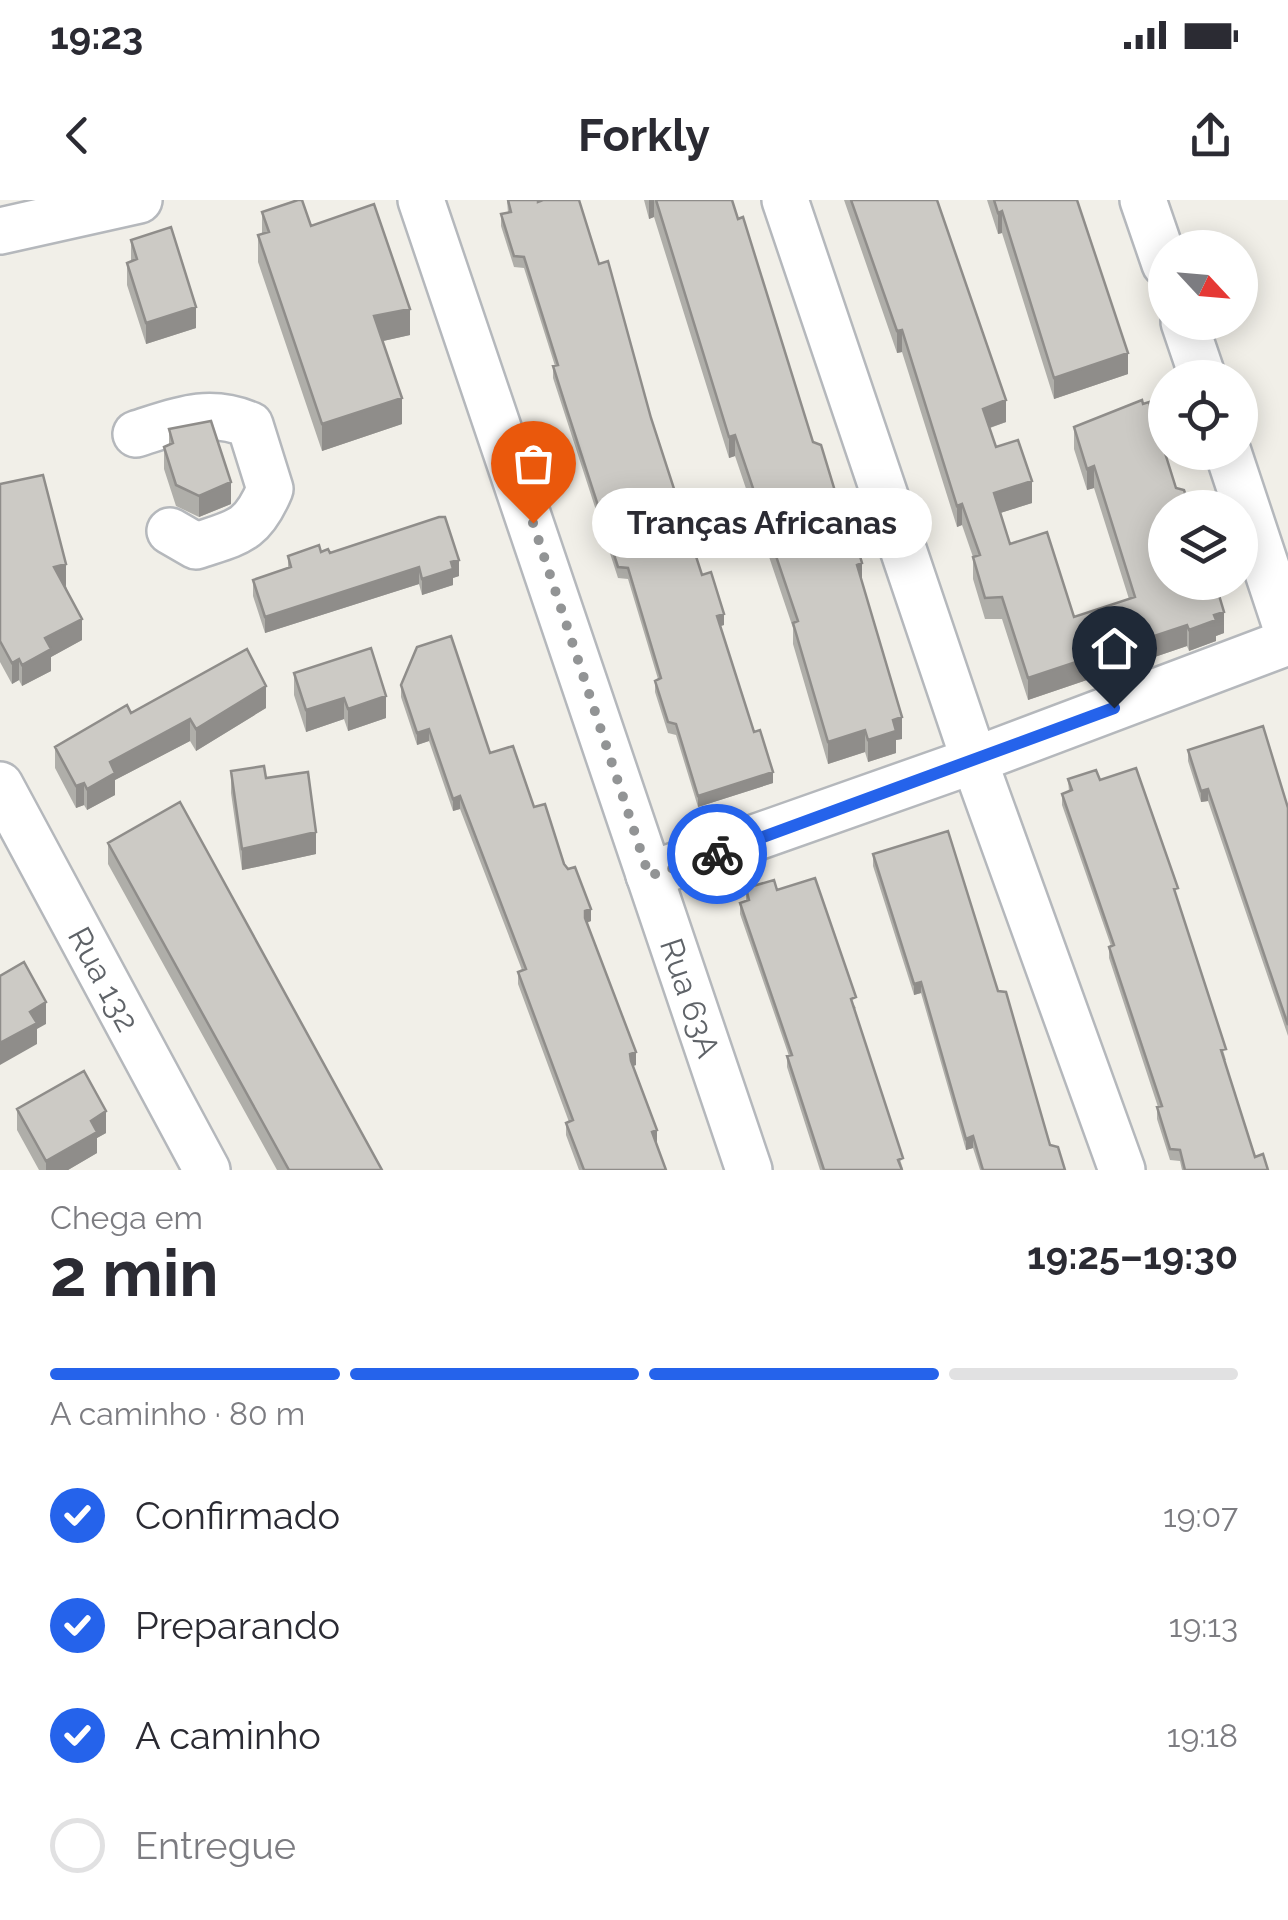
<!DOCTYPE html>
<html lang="pt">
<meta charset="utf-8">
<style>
:root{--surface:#fff;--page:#f7f7f7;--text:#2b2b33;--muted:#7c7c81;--line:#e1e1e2;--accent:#2563eb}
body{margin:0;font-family:Raleway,sans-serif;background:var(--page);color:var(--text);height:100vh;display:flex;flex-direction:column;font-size:38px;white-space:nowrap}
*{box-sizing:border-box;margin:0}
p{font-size:32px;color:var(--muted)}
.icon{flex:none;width:55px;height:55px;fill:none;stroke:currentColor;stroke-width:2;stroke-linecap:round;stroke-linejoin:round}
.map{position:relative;height:970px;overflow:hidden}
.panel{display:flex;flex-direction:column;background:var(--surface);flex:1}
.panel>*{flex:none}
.needle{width:65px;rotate:116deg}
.tools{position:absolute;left:1148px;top:30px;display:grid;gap:20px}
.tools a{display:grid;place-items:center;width:110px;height:110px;border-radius:50%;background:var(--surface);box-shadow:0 5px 25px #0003;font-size:50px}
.pin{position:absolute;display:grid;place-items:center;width:85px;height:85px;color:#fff;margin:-102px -42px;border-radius:50% 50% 50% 0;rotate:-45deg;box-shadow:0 0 10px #0007}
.pin .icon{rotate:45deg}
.courier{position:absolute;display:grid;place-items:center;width:100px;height:100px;margin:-50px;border:8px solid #2563eb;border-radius:50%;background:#fff;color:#222;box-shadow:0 2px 12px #0007}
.bubble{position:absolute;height:70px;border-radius:35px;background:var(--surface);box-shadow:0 5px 25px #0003;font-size:32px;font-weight:700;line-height:70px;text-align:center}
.head em{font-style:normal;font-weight:700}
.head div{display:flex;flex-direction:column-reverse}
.head{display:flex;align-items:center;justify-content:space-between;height:170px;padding:0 50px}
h1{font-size:65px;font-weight:700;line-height:75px}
.bar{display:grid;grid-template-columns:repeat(4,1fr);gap:15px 10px;align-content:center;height:120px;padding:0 50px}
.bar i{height:12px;border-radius:8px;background:var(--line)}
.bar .on{background:var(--accent)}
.bar p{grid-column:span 4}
ol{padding:0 50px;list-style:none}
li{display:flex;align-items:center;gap:30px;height:110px}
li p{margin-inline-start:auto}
li .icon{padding:10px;border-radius:50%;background:var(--accent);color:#fff;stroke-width:4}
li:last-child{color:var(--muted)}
li i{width:55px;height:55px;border:5px solid var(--line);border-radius:50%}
.status{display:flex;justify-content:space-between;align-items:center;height:70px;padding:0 50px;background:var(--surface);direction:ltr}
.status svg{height:28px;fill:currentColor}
header{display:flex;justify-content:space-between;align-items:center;height:130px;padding:0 50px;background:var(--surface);font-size:45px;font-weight:700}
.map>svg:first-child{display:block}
</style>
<div class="status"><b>19:23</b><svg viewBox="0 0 49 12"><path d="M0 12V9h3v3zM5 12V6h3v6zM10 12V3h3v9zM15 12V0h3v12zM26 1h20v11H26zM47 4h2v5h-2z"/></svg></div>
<header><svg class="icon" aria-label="back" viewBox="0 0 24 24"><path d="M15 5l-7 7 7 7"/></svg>Forkly<svg class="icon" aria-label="share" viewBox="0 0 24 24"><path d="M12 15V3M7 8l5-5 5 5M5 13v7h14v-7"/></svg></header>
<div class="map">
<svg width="1288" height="970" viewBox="0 0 1288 970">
<rect width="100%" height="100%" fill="#f1efe8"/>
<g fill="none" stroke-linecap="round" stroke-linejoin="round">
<defs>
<g id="minor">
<path id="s1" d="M421,0L749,970"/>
<path d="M785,0L979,574L1122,970"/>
<path d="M1143,0L1165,64"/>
<path d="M0,31L139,0"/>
<path d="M1184,122L1203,178"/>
<path d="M136,234C177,221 208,207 250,225L270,289C252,332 238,332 196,346L170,331"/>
<path d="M1228,252L1288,433"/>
<path id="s2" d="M0,585L207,970"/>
<path d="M649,675L975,560L1288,442"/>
</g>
</defs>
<use href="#minor" stroke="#b5b8bc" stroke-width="50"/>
<use href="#minor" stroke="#fff" stroke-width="45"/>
</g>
<path fill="#afaea9" d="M507,0L599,64L702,375L724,425L720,426L754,532L773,583L698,607L676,535L668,533L655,492V481L658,479L628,379L618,378L553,178V166H555L524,68L514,67L501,26V14L508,13Z
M644,0H732L813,242L862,382L902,539L896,540V553L868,562L865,552L828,564L793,444V428L735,256L729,258L654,17L649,19Z
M844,0H937L1006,222L990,228L996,247L1032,303L1000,313L1010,344L1074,417L1129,399L1094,288L1087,290L1074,249V227L1224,433L1216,436V441L1189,451L1187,446L1028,500L1002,419H985L973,379V357L962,325L957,327L902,152L897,153Z
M987,0H1077L1128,174L1054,199L1002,33L998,34Z
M262,12L311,26L410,135L383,141L402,224L322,251L258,62V35L262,34Z
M131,40L196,128L146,144L127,85V63L131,61Z
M169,229L231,304L199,317L176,306L164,269V247L169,245Z
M0,284L66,386L82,440L51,457V471L22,486L19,480L12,484L0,462Z
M321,352L330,353L459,376L453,378V385L422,395L419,384L265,433L253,396V380L288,369V356Z
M294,473L386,518L348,531L344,519L306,532L294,495Z
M401,485L490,553L534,607L564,664L591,721L587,723L636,865L633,866L657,942L655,943L665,970H579L566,935V923L569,922L518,784V772L522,770L460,609L453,611L429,541L417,545L401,497Z
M266,508L196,551L190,541L115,580V595L87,610L84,605L76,608L55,568V547L131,513Z
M1188,550L1288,608V836L1208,601L1201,602L1188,561Z
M231,571L266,578L316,654L242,670L231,593Z
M1068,579L1100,580L1178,699H1177L1226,860H1224L1255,957L1268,970H1182L1180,961L1170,960L1157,919V907H1158L1109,758V747L1111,746L1062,605V594L1069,592Z
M108,643L382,970H277L108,664Z
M873,654L998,791L1050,945L1065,970H980L973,948L966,950L921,793L914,795L873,666Z
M746,688L777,690L856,808L854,809L903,969L902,970H820L787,867V856H789L740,714V703L746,701Z
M17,909L106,933L97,938V953L68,970H39L17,930Z"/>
<path fill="#8f8d8a" d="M649,0H654V17L649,19Z
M1002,11V33L998,34V13Z
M196,107V128L146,144V123Z
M410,109V135L374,143V116Z
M902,130V152L897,153V131Z
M1128,153V174L1054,199V178Z
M402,198V224L322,251V224Z
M1006,200V222L983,230V209Z
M735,235V256L729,258V237Z
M1094,266V288L1087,290V269Z
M1032,281V303L994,315V293Z
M231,282V304L199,317V296Z
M962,304V325L957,327V306Z
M459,360V376L453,378V385L422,395V379L451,362Z
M862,363V385L857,365Z
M66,364V386L54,388V367Z
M419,367V384L265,433V417Z
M1224,412V433L1216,436V441L1189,451V430L1214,415Z
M724,414V425L717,427V416Z
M82,419V440L51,457V471L22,486V465L45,438Z
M1187,425V446L1028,500V478Z
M19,459V480L12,484V463Z
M266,486V508L196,551V529Z
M386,496V518L348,531V509Z
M344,498V519L306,532V510Z
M902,517V539L896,540V553L868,562V540L893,520Z
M190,519V541L115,580V595L87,610V589L110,562Z
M429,529V541L417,545V533Z
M865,530V552L828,564V542Z
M773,572V583L698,607V596Z
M84,583V605L76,608V586Z
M1208,589V601L1201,602V591Z
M460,596V609L453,611V599Z
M316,632V654L242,670V649Z
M591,709V721L585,723V711Z
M921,782V793L914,795V784Z
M46,802V824L37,829V844L0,865V843L30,812Z
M636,852V865L630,867V854Z
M106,911V933L97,938V953L68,970H46V961L91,921Z
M657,930V942L652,944V932Z
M973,936V948L966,950V939Z"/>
<path fill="#cccac5" stroke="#8f8d8a" stroke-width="2.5" d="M298,0H302L311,26L374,4L410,109L374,116L402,198L322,224L258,35L269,32L262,12Z
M508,0H538V2L543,0H579L599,64L608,61L651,218L702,375L711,372L724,414L717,416L754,532L760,530L773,572L698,596L676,524L668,522L655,481L661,478L628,368L618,367L566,207L553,166L558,165L524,57L514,56L501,14L511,12Z
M656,0H732L738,19L743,17L813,242L821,245L845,324L850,322L862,363L857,365L902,517L893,520L896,531L868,540L865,530L828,542L793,423L798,421L735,235L729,237Z
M851,0H937L1006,200L983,209L996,247L1018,240L1032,281L994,293L1010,344L1047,332L1074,417L1135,397L1094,266L1087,269L1074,227L1142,200L1143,204L1149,202L1176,288L1184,290L1190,308H1165V382H1215L1224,412L1214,415L1216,420L1189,430L1187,425L1028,478L1002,397L985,398L973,357L980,355L962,304L957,306L902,130L897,131Z
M994,0H1077L1128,153L1054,178L1002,11L998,13Z
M171,27L196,107L146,123L127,63L137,59L131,40Z
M211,221L231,282L199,296L176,285L164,247L173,243L169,229Z
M43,275L66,364L54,367L82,419L45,438L51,449L22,465L19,459L12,463L0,441V284Z
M439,317H445L459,360L451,362L453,369L422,379L419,367L265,417L253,380L291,367L288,356L319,345L321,352L328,349L330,353Z
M451,436L490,553L513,546L534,607L545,604L564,664L568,669L575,667L591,709L585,711V718L636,852L630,854L631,861L657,930L652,932L666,970H584L566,923L573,920L518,772L526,769L460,596L453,599L429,529L417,533L401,485L417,447Z
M371,448L386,496L348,509L344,498L306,510L294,473Z
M247,449L266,486L196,529L190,519L110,562L115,573L87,589L84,583L76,586L55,547L127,505L131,513Z
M1263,526L1288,608V825L1208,589L1201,591L1188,550Z
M264,566L266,578L308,572L316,632L242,649L231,571Z
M1136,568L1178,688L1174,689L1226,849L1221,850L1255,957L1263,954L1268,970H1185L1180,950L1170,949L1157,907L1162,906L1109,747L1114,745L1062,594L1072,590L1068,579L1096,570L1100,580Z
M180,602L382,970H289L108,643Z
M948,631L998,791L1006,792L1050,945L1058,947L1065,970H983L973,936L966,939L921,782L914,784L873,654Z
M815,678L856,797L851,799L903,958L898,960L902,970H824L787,856L792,855L740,703L749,700L746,688L774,680L777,690Z
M24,762L46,802L30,812L37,823L0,843V776Z
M84,871L106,911L91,921L97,932L46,961L17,909Z"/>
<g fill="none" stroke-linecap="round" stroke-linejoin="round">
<path stroke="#929495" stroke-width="10" stroke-dasharray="0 18" d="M533,323L649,676L717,654"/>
<path stroke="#2563eb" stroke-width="12" d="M717,654L1114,508"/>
</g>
<g text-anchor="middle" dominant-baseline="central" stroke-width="9" stroke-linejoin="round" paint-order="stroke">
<g font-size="32" fill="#5f6368" stroke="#fff">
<text stroke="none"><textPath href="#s2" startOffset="220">Rua 132</textPath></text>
<text stroke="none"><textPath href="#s1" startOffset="842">Rua 63A</textPath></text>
</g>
</g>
</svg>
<div class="tools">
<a><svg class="needle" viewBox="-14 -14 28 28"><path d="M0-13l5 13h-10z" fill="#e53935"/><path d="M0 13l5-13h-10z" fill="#7c7c81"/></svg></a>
<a><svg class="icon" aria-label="locate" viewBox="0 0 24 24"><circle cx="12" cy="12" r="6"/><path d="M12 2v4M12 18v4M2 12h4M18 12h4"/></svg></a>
<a><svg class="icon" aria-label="layers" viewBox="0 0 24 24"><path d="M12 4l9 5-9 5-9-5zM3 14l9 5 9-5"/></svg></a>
</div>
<div class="pin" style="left:533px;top:323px;background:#ea580c"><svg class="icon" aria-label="bag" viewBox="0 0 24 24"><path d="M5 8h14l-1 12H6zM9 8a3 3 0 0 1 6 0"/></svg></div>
<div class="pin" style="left:1114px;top:508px;background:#1f2937"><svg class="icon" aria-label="home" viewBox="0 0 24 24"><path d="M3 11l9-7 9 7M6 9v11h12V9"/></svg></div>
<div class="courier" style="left:717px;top:654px"><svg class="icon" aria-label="bike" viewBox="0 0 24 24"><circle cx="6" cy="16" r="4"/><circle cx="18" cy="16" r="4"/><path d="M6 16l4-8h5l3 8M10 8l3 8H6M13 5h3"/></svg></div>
<div class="bubble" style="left:592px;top:288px;width:340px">Tranças Africanas</div>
</div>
<section class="panel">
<div class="head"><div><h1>2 min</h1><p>Chega em</p></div><em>19:25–19:30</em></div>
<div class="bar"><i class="on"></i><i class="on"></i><i class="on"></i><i></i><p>A caminho · 80 m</p></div>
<ol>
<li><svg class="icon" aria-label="check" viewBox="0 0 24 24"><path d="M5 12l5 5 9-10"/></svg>Confirmado<p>19:07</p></li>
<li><svg class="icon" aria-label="check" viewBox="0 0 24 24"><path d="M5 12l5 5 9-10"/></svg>Preparando<p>19:13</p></li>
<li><svg class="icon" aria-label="check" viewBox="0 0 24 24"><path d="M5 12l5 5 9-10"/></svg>A caminho<p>19:18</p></li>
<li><i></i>Entregue</li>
</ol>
</section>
